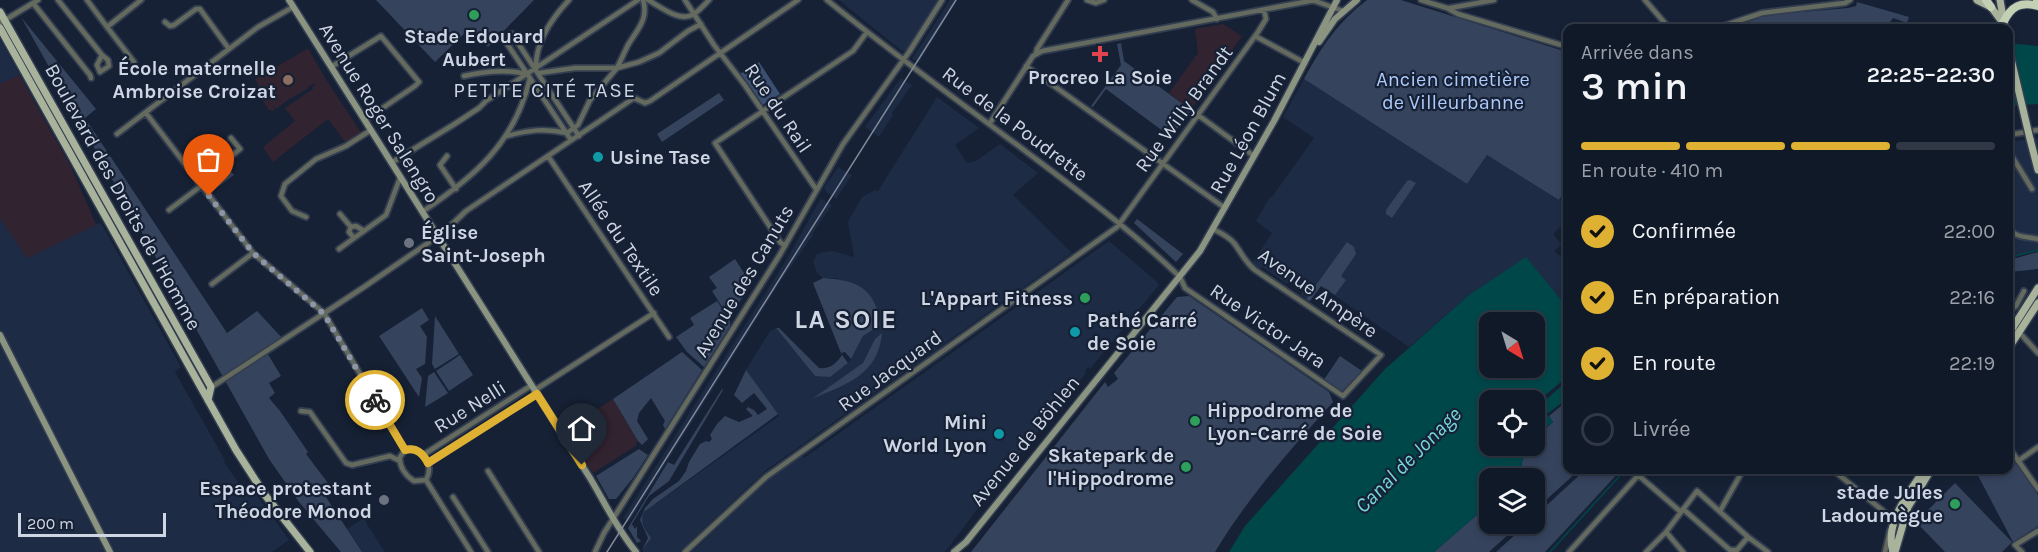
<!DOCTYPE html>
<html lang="fr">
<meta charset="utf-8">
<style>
:root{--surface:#101928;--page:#192230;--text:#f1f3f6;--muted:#9ca0a8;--line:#303845;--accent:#deb133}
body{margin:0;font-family:Karla,sans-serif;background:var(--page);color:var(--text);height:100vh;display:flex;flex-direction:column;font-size:22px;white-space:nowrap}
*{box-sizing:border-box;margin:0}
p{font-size:20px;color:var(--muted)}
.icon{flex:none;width:33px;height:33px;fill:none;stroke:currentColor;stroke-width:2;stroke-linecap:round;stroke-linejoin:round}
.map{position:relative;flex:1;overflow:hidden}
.panel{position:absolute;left:1563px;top:24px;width:450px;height:450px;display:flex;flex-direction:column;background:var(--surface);border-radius:12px;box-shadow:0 3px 9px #0003,0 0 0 2px var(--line)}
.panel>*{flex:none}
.needle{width:39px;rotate:142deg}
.tools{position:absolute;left:1479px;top:312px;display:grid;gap:12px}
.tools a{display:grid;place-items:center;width:66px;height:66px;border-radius:12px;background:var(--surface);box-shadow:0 3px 9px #0003,0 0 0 2px var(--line);font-size:30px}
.scale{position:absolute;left:18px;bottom:15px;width:148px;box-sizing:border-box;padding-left:6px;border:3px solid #ced5e3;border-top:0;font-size:16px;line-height:21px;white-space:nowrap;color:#ced5e3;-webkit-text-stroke:4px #162135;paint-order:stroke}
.pin{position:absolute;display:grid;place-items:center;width:51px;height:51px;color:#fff;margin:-62px -26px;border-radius:50% 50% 50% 0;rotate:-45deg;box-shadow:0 0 6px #0007}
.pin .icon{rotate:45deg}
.courier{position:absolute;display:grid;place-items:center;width:60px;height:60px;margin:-30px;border:4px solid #deb133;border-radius:50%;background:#fff;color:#222;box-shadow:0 2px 8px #0007}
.headline em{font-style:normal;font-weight:600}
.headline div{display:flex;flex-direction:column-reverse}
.headline{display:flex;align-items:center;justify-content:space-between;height:102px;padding:0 18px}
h1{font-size:39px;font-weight:600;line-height:45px}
.bar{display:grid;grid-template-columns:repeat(4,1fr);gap:9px 6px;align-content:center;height:72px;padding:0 18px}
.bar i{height:8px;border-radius:4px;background:var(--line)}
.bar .current{background:var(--accent)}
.bar p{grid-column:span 4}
ol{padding:0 18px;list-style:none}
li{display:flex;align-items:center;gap:18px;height:66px}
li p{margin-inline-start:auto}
li .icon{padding:6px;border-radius:50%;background:var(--accent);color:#111;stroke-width:4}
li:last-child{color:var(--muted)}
li i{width:33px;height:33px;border:3px solid var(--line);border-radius:50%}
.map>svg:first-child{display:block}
</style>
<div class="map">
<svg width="2038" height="552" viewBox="0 0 2038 552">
<rect width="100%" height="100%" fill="#162135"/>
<path fill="#1d2b44" d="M839,0H941L909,50L902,51Z
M950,0H957L919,63L912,59Z
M0,39L71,167L96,224L101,223L181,367L175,372L225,460L224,462L246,494L253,490L289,540L272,552H0Z
M901,78L912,85L892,113L893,115L879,137L865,127Z
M1304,79L1467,184L1487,155L1559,200L1567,201V214L1560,227L1553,234L1562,245L1554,251L1567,261L1565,264L1567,267V307L1526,258L1469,295L1409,347L1321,286L1310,301L1300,295L1304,289L1291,280L1287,284L1262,267L1260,269L1252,263L1272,233L1256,221L1270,197H1272L1314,138L1283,117Z
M937,97L979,128L955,145L967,163L976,161L1000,144L1038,173L1013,195L1072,253L765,471L679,552H643L642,550L650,538L642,524L641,519L644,512L779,416L746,370L770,331L776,328L815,376L845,366L851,359L863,336L879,325L837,278H823L817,273L813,262L817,254L824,252L832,251L854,257L848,222L862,197L875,190L878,191Z
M2038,138V249L2009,258V142Z
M838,167L852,175L836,199L825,191L826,190L824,188Z
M821,198L832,205L812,234L813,235L780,282L629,522L623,518L787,259Z
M1109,241L1156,281L1159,285L1090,369L1088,367L1085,371L1086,373L1009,467L945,552H692L770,478L802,455L804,458Z
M364,518L368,526L385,552H362L347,529Z"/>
<path fill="#312330" d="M1223,24L1242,36L1191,110L1169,93L1198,53L1195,29Z
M307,49L309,50L325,78L362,134L346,143L328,119L273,162L263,147L295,121L285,108L313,89L312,87L317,83L310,85L307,89L288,100L276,109L273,106L275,110L272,111L269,110L257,92L258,84L255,79Z
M19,75L71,167L96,225L27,258L0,218V84Z
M613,399L638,441L636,443L637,445L593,473L566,429Z"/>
<path fill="#35435d" d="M376,0H534L488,47L469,29L435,62Z
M1367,0H1401L1567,52V187L1559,200L1487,155L1467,184L1304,79C1322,46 1338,22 1367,0Z
M1857,2L1909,17L1907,23L1893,18L1886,28H1729L1762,17L1779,14L1848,8L1856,6Z
M21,17L96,109L85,118L227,333L257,311L283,339L266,351L281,376L269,383L275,393L269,398L280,411L308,452L306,454L334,491L326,497L362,552H341L299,502L269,459Z
M1121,43L1124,61L1191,110L1171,137L1106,89L1093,107L1091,106L1121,65L1117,44Z
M719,93L724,100L662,142L657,134Z
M216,147L221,155L228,156L222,160L234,175L210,193L190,167Z
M1410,180L1416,183L1392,218L1386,214V210L1407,181Z
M1137,219L1183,254L1176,262L1134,223Z
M1347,242L1354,247L1356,254L1341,276L1346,280L1335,295L1321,286L1310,301L1306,299Z
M2038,252V269L2009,272V260Z
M735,259L751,284L729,318L712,291L717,288L709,277Z
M823,278C857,280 876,288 880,325L863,336L851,359L845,352L841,353L813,283Z
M1189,296L1329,392L1333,402C1290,450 1248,497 1215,552H971L1105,382L1108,387L1118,379L1114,373L1177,297Z
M717,301L730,321V326L704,367L687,352L676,337L694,325L690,318Z
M422,308L429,320L420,326L427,337L425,364L416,369L422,378L419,397L379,336Z
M435,316L459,354L435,369L432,364Z
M776,328H779L819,368C830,369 836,364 842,355L848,363L830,377L815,376Z
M882,333C878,376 846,384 812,399L863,363L875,339Z
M682,352L702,370L665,429L663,425L665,421L651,398L639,413L637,421L648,439L642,445L638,441L613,399Z
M460,355L473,375L449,391L436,371Z
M1340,356L1362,371L1340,393L1323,381Z
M746,370L778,414L644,512C639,523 645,529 651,538L642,550L648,538L640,520L645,508L653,499L679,481L686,471L689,462L700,444L706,441L709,442L712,439L710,435L717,424L725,416L739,422L753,416L746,409L748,407L754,410L758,415L767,409L754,393L742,403L734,395Z
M434,372L448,393L425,407L428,376Z
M722,389L723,390L669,481L649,496L632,524L635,529L637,526V537L641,541L637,543L628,528L668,462L674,465Z
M1567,401L1568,470H1579L1535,510L1534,478H1518L1523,459L1532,446H1534C1536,435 1546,429 1553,422L1549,416Z
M639,449L648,455L633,478L616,499H609L596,476Z
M2009,453L2038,495V526L2013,542L1975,470H2008Z
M1585,470H1621L1545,552H1496L1527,524H1534L1535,516Z
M1955,483L2012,542L2002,552H1945L1916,522Z
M1489,501L1490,524H1520L1489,552H1434L1486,507Z"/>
<path fill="#3b4f71" d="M759,62L780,94L761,106L740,74Z"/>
<path fill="#00474a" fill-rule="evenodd" d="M2017,44L2038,46V104L2009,106L2008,45Z
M1526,257L1567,307V377L1537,402L1540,405L1567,381L1568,398L1547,414L1553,422L1543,430L1535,442L1534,400H1490V446H1532L1523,459L1518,478H1490L1489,501L1486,507L1434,552H1229L1245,526L1385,369L1469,295ZM1490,322H1534V368H1490Z"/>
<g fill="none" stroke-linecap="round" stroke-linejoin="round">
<path stroke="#00474a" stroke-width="1.5" d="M2008,258L2038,250
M1550,552L1625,470"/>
<defs>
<path id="street" d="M58,0L102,55L108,60L109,66L100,72L97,65L102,55
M87,0L107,27L141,0
M648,0C661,7 680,23 694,14C700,10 705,4 709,0
M685,0L714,45L744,84L816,189
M827,0C891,52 958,101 1024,150C1078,191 1131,230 1180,277L1185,288L1343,396L1381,355L1255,270C1245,262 1241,252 1234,243C1228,236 1221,233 1213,229
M1087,0L1096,3L1104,0
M1192,0L1213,12L1217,19
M1312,0L1343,11
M1421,0L1447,8L1458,14L1568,47
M1645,0L1669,28
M33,3L90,75L91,78
M1450,8L1494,0
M165,22L170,26L174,25L196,9H200L229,49
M0,23L38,0
M107,27L134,62
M1717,28L1762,13L1845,3L1850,0
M1255,36L1305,63
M1036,53L1037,49L1068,0
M1026,66L1225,208
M331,67L381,36L419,82L415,86L365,120
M536,69C535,42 552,18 569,0
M539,73L575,68H617C621,60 624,53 628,45C637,30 649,19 643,0
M464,76C485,71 506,69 527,74
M146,113L253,253L324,313L405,450
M1198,115L1254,156
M990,123L1033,56L1042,51L1315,0
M117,134L258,27L293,7
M2008,135L2038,130
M507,136C529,130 545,128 567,133L578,125L590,100L617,68L639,62L659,53L688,31L701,24
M571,140L504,39L512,34L579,136
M2008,143L2010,153L2032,189
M447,156L440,165L456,189
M548,156L669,337
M391,163L453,125L479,108L486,101L638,0
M198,182L240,149L231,138
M169,210L201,186
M422,212C474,177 515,143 530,78
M340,214L351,227
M306,217L292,211L281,196L285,184L316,159L346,146L371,130
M2008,225C2014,239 2026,236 2038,239
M354,238L349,232L351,227L356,226L364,231
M785,246L780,242L715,143L853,51L867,32
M339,249L386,215L400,178
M212,284L253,253
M2008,312L2016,306L2024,291
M2013,328L2019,332L2038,353
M210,388L364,287L444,232L466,211L634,98L645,103L650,101L798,0
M535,390L654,313
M301,411L310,412L346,463L352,465L390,456L400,461
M2008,446L2038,489
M410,449C425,451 434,466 426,480L414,481C406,476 399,467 400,457L405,450Z
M423,455L532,385
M2018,461L2038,447
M428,463L537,394
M1833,470L1893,519L1892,522
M488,471L539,552
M1638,475L1681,512
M426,480L471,552
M453,497L488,552
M1683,509L1730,550H1737L1748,537
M1720,511L1743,470
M1666,532L1683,552
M595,552L604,533L779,256L843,144L909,52L942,0
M685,552L766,477L1117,227L1258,32L1266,19L1264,10
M1569,552L1643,470
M1646,552L1666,532L1697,491L1748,537L1768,552
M1885,552L1890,530
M2022,552L2015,545L2038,531"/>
<path id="secondary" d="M289,0L590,478C605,503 617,529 636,552
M1319,42L1335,19L1357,0
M0,335L110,552
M954,552L966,542L1200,251L1274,121L1337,0"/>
<path id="primary" d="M1977,0L1991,7L2003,23
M2000,0L2005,28
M0,12L211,387L208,400
M0,28L236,450L265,495L310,552
M2030,139L2038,170
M2008,335L2038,288
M2008,349L2038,303
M1893,552C1884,523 1909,493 1924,470
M1895,552L1908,507L1931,470"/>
<path id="highway" d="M1986,0L1991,7
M2037,0H2038
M2003,23C2011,6 2021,1 2038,6"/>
</defs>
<use href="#street" stroke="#333e51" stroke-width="8"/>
<use href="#secondary" stroke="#333e51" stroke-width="9"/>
<use href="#primary" stroke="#333e51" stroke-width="10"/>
<use href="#highway" stroke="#333e51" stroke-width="10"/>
<use href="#street" stroke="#656a5e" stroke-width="4.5"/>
<use href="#secondary" stroke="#8b9381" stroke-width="6"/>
<use href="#primary" stroke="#a9b39b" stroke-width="7"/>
<use href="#highway" stroke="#c4d0b3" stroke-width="8"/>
<path stroke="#81899a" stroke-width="1.5" d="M607,552L956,0"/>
<defs>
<path id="primary-bridge" d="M2008,46L2030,139"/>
</defs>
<use href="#primary-bridge" stroke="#333e51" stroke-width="10" stroke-linecap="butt"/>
<use href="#primary-bridge" stroke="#a9b39b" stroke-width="7"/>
</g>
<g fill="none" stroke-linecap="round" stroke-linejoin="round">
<path stroke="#8e96a6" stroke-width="6" stroke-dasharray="0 10.8" d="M209,196L253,253L324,314L375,400"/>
<path stroke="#deb133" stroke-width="8" d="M375,400L405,450C417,447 423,454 428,463L537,394L582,465"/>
</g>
<g fill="#2e9e5b" stroke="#162135" stroke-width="2">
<circle cx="474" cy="15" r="6"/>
<circle cx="1085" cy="298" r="6"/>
<circle cx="1195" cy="421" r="6"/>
<circle cx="1186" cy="467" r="6"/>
<circle cx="1955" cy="504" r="6"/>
</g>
<path fill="#e0444e" stroke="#162135" stroke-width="2" d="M1097 45h6v6h6v6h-6v6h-6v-6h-6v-6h6z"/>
<circle fill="#8d6e63" stroke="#162135" stroke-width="2" cx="288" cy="80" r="6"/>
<g fill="#0f9aa8" stroke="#162135" stroke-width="2">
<circle cx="598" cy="157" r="6"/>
<circle cx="1075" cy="332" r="6"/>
<circle cx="999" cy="434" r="6"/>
</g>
<g fill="#6b7280" stroke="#162135" stroke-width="2">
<circle cx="409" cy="243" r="6"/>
<circle cx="384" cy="500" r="6"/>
</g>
<g text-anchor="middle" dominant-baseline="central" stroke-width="4.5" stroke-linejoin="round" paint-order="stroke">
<g font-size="20" font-weight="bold" fill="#ced5e3" stroke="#162135" text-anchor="end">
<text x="474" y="36" text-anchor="middle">Stade Edouard<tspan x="474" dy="23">Aubert</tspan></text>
<text x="276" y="68">École maternelle<tspan x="276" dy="23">Ambroise Croizat</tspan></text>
<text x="1100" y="77" text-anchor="middle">Procreo La Soie</text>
<text x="610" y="157" text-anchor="start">Usine Tase</text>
<text x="421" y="232" text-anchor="start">Église<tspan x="421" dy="23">Saint-Joseph</tspan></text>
<text x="1073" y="298">L'Appart Fitness</text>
<text x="1087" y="320" text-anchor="start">Pathé Carré<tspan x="1087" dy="23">de Soie</tspan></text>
<text x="1207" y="410" text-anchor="start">Hippodrome de<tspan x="1207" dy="23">Lyon-Carré de Soie</tspan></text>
<text x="987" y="422">Mini<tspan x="987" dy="23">World Lyon</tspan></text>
<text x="1174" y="455">Skatepark de<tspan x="1174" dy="23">l'Hippodrome</tspan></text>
<text x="372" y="488">Espace protestant<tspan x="372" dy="23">Théodore Monod</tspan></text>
<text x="1943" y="492">stade Jules<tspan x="1943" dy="23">Ladoumègue</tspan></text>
</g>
<g font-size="20" fill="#aecafa" stroke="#162135">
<text x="1453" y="79">Ancien cimetière<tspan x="1453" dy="23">de Villeurbanne</tspan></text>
</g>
<g font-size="20" fill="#ced5e3" stroke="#162135">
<text transform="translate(778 108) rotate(56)">Rue du Rail</text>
<text transform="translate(1184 109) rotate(-54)">Rue Willy Brandt</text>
<text transform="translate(379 113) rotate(58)">Avenue Roger Salengro</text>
<text transform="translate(1015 124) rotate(37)">Rue de la Poudrette</text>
<text transform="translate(1248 133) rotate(-61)">Rue Léon Blum</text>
<text transform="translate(123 197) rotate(61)">Boulevard des Droits de l'Homme</text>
<text transform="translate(621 238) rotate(56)">Allée du Textile</text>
<text transform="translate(744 281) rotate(-59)">Avenue des Canuts</text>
<text transform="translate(1318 293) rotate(35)">Avenue Ampère</text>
<text transform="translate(1268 326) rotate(34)">Rue Victor Jara</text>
<text transform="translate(890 371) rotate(-36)">Rue Jacquard</text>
<text transform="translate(470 407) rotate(-32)">Rue Nelli</text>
<text transform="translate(1025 441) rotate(-51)">Avenue de Böhlen</text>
</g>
<g font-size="21" letter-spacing="1.5" fill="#ced5e3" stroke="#162135">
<text x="545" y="90">PETITE CITÉ TASE</text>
</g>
<g font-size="21" font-style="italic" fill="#75d7db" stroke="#162135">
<text transform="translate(1408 460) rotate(-45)">Canal de Jonage</text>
</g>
<g font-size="26" font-weight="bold" letter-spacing="1.5" fill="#ced5e3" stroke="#162135">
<text x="846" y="319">LA SOIE</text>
</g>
</g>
</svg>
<div class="tools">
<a><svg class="needle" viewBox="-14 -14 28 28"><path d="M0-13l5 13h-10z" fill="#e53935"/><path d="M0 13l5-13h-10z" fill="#9ca0a8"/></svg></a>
<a><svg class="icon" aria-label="locate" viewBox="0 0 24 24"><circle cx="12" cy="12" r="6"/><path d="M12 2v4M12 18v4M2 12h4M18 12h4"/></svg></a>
<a><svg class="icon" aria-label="layers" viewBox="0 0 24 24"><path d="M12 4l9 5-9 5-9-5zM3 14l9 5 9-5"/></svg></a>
</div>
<div class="scale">200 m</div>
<div class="pin" style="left:209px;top:196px;background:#ea580c"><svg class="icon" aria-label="bag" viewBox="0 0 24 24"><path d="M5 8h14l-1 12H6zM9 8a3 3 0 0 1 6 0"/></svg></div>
<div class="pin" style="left:582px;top:465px;background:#1f2937"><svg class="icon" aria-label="home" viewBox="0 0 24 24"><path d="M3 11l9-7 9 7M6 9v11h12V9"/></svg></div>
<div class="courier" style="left:375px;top:400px"><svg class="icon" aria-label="bike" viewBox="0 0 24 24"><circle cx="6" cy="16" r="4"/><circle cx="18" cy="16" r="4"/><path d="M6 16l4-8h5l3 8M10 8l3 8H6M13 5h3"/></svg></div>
<section class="panel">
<div class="headline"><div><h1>3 min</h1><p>Arrivée dans</p></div><em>22:25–22:30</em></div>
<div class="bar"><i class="current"></i><i class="current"></i><i class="current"></i><i></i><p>En route · 410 m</p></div>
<ol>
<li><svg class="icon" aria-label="check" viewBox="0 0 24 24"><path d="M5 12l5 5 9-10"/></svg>Confirmée<p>22:00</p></li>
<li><svg class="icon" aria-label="check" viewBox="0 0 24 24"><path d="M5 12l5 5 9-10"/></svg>En préparation<p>22:16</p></li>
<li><svg class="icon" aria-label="check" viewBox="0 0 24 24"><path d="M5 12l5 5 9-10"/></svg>En route<p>22:19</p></li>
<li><i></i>Livrée</li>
</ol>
</section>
</div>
